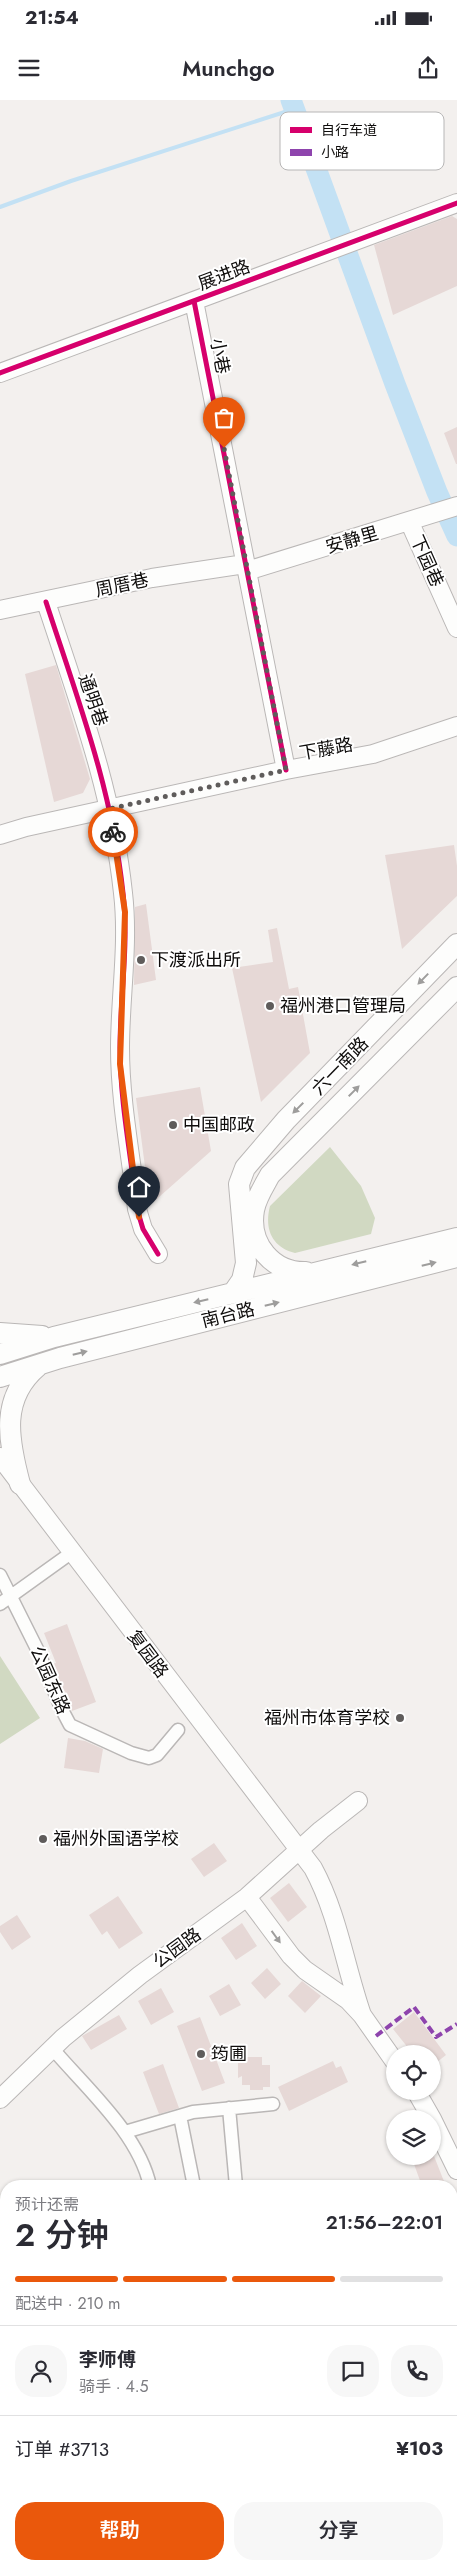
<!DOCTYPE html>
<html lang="zh">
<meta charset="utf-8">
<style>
:root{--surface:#fff;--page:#f7f7f7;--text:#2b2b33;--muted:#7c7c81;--line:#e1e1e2;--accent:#ea580c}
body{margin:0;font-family:Jost,"Noto Sans SC",sans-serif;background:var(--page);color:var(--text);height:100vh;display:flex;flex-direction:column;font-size:19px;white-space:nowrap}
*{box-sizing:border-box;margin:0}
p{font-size:16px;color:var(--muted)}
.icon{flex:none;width:28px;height:28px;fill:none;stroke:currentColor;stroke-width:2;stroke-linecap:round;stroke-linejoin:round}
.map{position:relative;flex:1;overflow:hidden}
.panel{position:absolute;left:0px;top:2080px;width:458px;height:390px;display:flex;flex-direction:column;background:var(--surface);border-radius:20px 20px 0 0;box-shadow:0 1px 4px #0004}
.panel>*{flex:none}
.tools{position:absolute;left:386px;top:1945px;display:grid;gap:10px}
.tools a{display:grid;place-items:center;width:55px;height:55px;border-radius:50%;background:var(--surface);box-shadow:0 1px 4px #0004;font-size:25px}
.pin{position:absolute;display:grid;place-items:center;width:42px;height:42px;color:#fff;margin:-51px -21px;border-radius:50% 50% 50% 0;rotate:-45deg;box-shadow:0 0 5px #0007}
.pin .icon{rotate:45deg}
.courier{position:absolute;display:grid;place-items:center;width:50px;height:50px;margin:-25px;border:4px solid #ea580c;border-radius:50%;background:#fff;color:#222;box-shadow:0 1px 6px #0007}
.overview em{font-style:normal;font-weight:600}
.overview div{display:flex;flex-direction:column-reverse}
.overview{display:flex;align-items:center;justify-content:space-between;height:85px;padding:0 15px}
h1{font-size:32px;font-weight:600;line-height:38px}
.bar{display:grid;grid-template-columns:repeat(4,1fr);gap:8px 5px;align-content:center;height:60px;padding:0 15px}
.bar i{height:6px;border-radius:4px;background:var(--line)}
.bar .selected{background:var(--accent)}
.bar p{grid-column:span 4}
.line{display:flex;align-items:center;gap:12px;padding:0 15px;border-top:1px solid var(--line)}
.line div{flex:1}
.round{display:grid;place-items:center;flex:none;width:52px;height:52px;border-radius:20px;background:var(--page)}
.primary-button{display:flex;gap:10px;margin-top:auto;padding:10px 15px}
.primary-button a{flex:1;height:58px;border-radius:20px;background:var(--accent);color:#fff;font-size:20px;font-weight:600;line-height:58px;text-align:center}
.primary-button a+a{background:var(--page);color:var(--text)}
.status{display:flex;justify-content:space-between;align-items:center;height:35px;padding:0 25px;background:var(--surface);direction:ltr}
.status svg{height:14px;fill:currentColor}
header{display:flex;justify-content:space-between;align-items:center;height:65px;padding:0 15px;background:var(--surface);font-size:22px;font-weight:600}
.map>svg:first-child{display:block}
</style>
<div class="status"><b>21:54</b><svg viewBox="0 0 49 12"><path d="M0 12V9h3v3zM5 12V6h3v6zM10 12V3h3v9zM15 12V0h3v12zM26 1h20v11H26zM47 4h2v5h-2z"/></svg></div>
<header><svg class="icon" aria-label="menu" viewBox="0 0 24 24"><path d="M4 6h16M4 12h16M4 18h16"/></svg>Munchgo<svg class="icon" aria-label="share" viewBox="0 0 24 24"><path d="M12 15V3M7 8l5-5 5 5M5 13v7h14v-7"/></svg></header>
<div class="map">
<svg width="457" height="2470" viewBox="0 0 457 2470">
<rect width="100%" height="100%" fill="#f3f0ee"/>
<path fill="#d1d9c2" d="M330,1047L361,1086L375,1118L371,1134L295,1153C272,1147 264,1129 270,1106Z
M0,1556L40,1618L0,1644Z"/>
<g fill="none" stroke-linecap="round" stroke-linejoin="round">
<path stroke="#c3e1f4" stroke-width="4" d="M0,107L71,81L294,9"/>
<path stroke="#c3e1f4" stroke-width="21" d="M291,0L395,284L437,392L457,436"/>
</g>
<path fill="#e6d8d6" d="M452,116L457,119V186L393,215L374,145Z
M457,327V364H456L444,333Z
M56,565L90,679L83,693L54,702L25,574Z
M454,745L457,766V796L402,849L385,755Z
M146,804L156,880L134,885L135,807Z
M277,828L289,889L298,887L310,953L261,1002L232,868L273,862L268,830Z
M200,987L211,1051L150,1105L136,998Z
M67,1524L96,1602L72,1611L52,1564L56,1563L44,1533Z
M68,1638L85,1641L103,1649L99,1673L64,1668Z
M214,1743L227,1761L204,1777L191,1759Z
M289,1783L307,1807L288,1822L270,1798Z
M118,1796L143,1833L119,1849L107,1831L102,1835L89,1815Z
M17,1815L31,1837L12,1850L0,1832V1826Z
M242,1823L257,1846L236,1860L221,1838Z
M267,1868L281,1884L265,1899L251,1883Z
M302,1881L321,1896L305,1913L288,1896Z
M229,1884L241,1905L220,1916L209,1896Z
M161,1888L174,1912L151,1925L138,1901Z
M414,1912L446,1955L432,1966V1954H413L393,1929Z
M119,1915L127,1929L91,1950L82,1936Z
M200,1917L225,1983L202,1991L177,1926Z
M244,1957H262V1965H270V1987H263V1990H250V1985H242V1976L238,1978V1963H244Z
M333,1961L336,1968L341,1966L348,1982L289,2011L278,1987Z
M163,1964L179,2008L159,2014L143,1972Z
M411,2056H434L445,2084L438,2086H422Z"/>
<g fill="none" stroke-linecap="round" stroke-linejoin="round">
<defs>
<path id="street" d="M0,1475L38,1551L61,1608L70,1625L131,1653L149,1658L157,1655L178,1630
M0,1504L71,1453
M52,1948C86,1988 139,2034 150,2086
M229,2008L236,2086
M180,2016L194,2086
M125,2032L193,2012L273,2004"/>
<path id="secondary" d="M194,201L286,670
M0,273L457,103
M410,423L457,528
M247,471L457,406
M46,502C78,600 112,689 123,793C129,844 120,897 120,948C120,1001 131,1056 137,1109L143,1129L158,1154
M0,510L152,478L245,464
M0,735L26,727L286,670L373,654L457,626
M0,1357L313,1768C338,1814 345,1866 362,1915
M247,1797L291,1856L305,1870L348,1900L362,1915L395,1962
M416,1991L432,2019
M0,1999L63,1938L140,1875L247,1797L321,1730L358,1701
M432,2019L457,2070
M0,2249L6,2255
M451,2347L457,2345
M0,2348L6,2343"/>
<path id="primary" d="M306,1172C273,1173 248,1144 254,1110C256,1098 264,1086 270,1075L457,887
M233,1193L242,1180L246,1163L239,1084L245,1068L286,1020L457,844
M0,1233L42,1236
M0,1254L54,1237L457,1138
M0,1277L60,1258L457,1157
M20,1384C8,1339 0,1298 38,1266"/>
</defs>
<use href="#street" stroke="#bab7b6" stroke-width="15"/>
<use href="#secondary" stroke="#bab7b6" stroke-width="20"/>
<use href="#primary" stroke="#bab7b6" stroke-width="22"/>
<use href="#street" stroke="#fdfdfc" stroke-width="12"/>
<use href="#secondary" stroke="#fdfdfc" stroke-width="18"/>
<use href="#primary" stroke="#fdfdfc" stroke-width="20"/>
<path stroke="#8e44ad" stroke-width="4" stroke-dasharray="8 4" stroke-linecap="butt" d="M376,1936L414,1907L436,1937L457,1924"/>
<defs>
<path id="cycleway" d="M194,201L286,670
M0,273L457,103
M46,502C78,600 112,689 123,793C129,844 120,897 120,948C120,1001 131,1056 137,1109L143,1129L158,1154"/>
</defs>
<use href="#cycleway" stroke="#fff" stroke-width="8"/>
<use href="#cycleway" stroke="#d6006c" stroke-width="5"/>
</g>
<defs><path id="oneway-solid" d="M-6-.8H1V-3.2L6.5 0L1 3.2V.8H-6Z" transform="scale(1.25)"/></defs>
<g fill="#9e9d9c">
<use href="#oneway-solid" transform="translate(423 879) rotate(134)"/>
<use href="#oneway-solid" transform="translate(354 991) rotate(-45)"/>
<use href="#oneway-solid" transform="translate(298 1008) rotate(135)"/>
<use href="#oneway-solid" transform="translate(359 1163) rotate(166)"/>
<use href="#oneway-solid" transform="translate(429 1164) rotate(-14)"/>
<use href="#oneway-solid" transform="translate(201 1201) rotate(167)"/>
<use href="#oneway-solid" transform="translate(272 1204) rotate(-14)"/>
<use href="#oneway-solid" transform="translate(80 1253) rotate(-14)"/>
<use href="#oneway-solid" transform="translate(276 1837) rotate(54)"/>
</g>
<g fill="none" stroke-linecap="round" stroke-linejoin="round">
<path stroke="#5f5c5b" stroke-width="5" stroke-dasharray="0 9" d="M113,732L109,709L286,670L224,348"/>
<path stroke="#ea580c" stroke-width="6" d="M113,732L125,812L120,964L139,1117"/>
</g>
<g fill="#5f5c5b" stroke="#fff" stroke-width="2">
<circle cx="141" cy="860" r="5"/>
<circle cx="270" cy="906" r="5"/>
<circle cx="173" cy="1025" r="5"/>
<circle cx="400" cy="1618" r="5"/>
<circle cx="43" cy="1739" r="5"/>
<circle cx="201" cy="1954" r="5"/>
</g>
<g text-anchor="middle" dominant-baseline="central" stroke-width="4" stroke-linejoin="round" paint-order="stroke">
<g font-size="18" fill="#0f0d0c" stroke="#fff">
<text transform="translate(224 175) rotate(-21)">展进路</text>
<text transform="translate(220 256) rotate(79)">小巷</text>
<text transform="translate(352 440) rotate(-16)">安静里</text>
<text transform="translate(427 461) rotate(66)">下园巷</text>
<text transform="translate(122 485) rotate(-12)">周厝巷</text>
<text transform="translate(93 600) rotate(71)">通明巷</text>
<text transform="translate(326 649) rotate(-10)">下藤路</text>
<text transform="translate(340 966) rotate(-46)">六一南路</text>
<text transform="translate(228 1215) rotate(-14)">南台路</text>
<text transform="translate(148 1554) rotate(53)">复园路</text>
<text transform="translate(50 1580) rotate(66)">公园东路</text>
<text transform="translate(177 1848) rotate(-36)">公园路</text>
</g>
<g font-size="18" fill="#0f0d0c" stroke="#fff" text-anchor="start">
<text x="151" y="860">下渡派出所</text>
<text x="280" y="906">福州港口管理局</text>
<text x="183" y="1025">中国邮政</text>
<text x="390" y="1618" text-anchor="end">福州市体育学校</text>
<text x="53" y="1739">福州外国语学校</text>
<text x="211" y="1954">筠圃</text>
</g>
</g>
<rect x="280" y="12" width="164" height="58" rx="8" fill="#fff" stroke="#b7b6b6" stroke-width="1"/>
<rect x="290" y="27" width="22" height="6" fill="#d6006c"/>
<rect x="290" y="49" width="22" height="7" fill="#8e44ad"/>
<g font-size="14" fill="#0f0d0c">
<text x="321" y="35">自行车道</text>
<text x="321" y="57">小路</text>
</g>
</svg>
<div class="tools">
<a><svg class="icon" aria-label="locate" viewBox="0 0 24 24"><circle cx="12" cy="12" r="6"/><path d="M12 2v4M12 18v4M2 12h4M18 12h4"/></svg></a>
<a><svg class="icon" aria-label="layers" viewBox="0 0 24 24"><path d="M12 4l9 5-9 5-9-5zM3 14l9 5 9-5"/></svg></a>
</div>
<div class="pin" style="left:224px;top:348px;background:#ea580c"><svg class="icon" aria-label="bag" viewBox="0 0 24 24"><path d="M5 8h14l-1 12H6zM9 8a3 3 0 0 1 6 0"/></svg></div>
<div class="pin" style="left:139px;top:1117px;background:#1f2937"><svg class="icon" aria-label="home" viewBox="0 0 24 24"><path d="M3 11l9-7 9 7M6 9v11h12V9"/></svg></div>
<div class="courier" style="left:113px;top:732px"><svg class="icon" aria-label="bike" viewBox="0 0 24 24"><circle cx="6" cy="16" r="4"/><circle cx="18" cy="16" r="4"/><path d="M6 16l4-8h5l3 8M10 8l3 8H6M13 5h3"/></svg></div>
<section class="panel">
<div class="overview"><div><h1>2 分钟</h1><p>预计还需</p></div><em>21:56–22:01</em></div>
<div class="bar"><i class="selected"></i><i class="selected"></i><i class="selected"></i><i></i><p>配送中 · 210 m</p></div>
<div class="line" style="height:90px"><a class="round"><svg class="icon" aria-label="person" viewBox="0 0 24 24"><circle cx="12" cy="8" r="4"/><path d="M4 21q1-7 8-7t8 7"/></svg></a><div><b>李师傅</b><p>骑手 · 4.5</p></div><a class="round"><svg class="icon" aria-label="chat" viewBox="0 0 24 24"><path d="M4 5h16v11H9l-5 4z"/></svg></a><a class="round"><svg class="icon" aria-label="phone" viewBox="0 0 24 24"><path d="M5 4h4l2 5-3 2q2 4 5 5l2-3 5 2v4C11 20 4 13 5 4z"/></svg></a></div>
<div class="line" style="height:65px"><div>订单 #3713</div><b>¥103</b></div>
<div class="primary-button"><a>帮助</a><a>分享</a></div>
</section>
</div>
